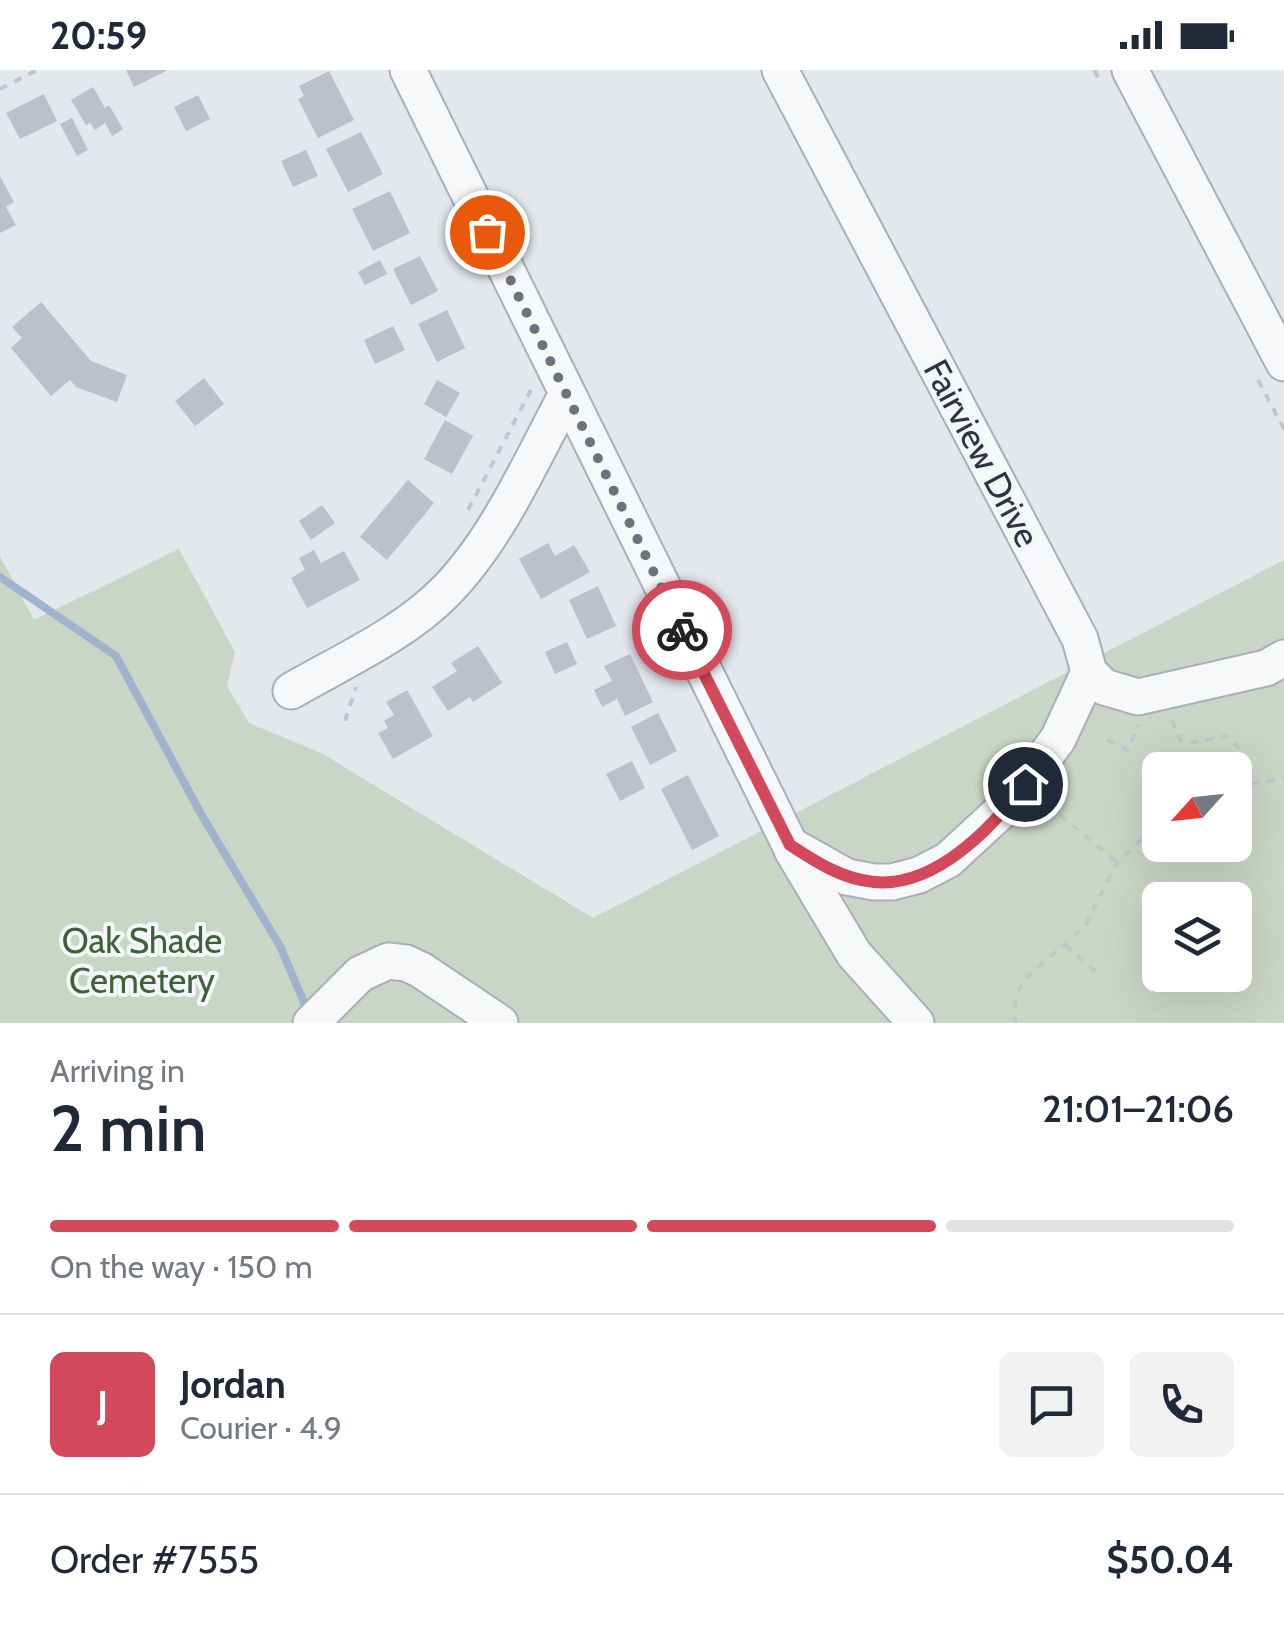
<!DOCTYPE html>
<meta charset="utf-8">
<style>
:root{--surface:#fff;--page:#f2f2f3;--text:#1f2937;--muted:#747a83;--line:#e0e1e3;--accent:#d1495b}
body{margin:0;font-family:Cabin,sans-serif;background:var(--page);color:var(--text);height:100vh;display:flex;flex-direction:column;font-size:38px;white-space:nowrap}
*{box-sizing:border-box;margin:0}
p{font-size:32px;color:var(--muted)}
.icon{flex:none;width:55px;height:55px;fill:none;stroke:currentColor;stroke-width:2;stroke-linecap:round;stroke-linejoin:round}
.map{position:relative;height:953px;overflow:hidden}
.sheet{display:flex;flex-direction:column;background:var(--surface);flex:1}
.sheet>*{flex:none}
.needle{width:65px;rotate:243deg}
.fabs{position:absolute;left:1142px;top:682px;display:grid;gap:20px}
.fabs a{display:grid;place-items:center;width:110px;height:110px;border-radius:15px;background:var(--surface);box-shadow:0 10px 40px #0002;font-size:50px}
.pin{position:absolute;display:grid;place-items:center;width:85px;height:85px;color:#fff;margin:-42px;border:5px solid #fff;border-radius:50%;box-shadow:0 2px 10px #0007}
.courier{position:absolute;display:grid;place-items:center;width:100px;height:100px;margin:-50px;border:8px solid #d1495b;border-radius:50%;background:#fff;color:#222;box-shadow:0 2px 12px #0007}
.head em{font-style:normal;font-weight:600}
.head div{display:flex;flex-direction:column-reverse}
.head{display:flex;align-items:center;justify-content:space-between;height:170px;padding:0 50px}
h1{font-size:65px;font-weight:600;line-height:75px}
.bar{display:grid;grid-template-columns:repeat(4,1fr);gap:15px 10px;align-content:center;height:120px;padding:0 50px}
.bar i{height:12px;border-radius:8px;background:var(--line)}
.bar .selected{background:var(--accent)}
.bar p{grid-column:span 4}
.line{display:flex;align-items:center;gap:25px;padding:0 50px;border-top:2px solid var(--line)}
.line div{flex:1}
.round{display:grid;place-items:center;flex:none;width:105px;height:105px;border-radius:15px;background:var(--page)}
.status{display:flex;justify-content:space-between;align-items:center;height:70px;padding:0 50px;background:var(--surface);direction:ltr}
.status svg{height:28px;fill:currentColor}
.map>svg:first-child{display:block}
</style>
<div class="status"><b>20:59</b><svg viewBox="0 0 49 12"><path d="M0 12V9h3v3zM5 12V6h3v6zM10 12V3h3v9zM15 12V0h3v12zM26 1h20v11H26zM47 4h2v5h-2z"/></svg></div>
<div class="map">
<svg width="1284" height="953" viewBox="0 0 1284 953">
<rect width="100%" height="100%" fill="#e4e7ec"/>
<path fill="#c9d6c5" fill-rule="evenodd" d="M179,479L235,582L227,616L249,653L321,683L593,848L1284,490V953H0V486L34,550ZM1160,700H1235V775H1160ZM1160,830H1235V905H1160Z"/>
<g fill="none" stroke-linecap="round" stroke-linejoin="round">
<path stroke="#9fb4cc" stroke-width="8" d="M0,507L116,586L201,744L280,876L308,942"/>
</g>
<path fill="#bbc0ca" d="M126,0H168L134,17Z
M329,1L354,50L318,68L298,29L304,26L299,16Z
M93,17L105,38L109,35L123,59L112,66L105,53L95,60L90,53L86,55L71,30Z
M44,24L57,51L20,69L6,43Z
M198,25L210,49L186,61L174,37Z
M72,48L88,80L77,86L60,54Z
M361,62L383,104L348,122L326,79Z
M306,80L318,106L293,117L281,91Z
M0,106L14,132L6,137L16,155L0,163Z
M390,121L410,163L373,181L352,139Z
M420,186L438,221L411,235L393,199Z
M380,190L387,204L365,215L358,202Z
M41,232L91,291L127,305L117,332L76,317L70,310L51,326L11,278L22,268L12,257Z
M447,240L465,278L437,292L418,254Z
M393,256L405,280L375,294L364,270Z
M204,308L224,334L195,356L175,331Z
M437,310L460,323L446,347L424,334Z
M445,350L473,366L452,404L424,389Z
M408,410L434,433L387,490L360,467Z
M322,435L335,453L311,470L299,451Z
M548,473L555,486L574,475L590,502L541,529L519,489Z
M314,480L321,493L344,481L360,510L307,538L291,508L305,500L299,488Z
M598,516L616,556L587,569L569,530Z
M567,572L577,594L555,604L545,582Z
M478,576L502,613L473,632L470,627L448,641L432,617L457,601L451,593Z
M630,584L653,632L625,646L617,629L602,637L594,620L612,611L604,596Z
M407,620L433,666L393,689L378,663L388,658L384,651L394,645L386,632Z
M658,643L677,681L650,695L631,657Z
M632,691L645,718L620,731L606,704Z
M688,705L719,766L692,780L661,719Z"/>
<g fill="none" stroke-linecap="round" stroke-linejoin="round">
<defs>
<path id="minor" d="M408,0L790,775L847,807L874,812H892L919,805L948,790L1012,731L1058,669L1089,602L1080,569L780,0
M1130,0L1284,293
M1089,602L1104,617L1138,627L1266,598L1284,588
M291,621C343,591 404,564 446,521C498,468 532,389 567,324
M792,780L854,884L916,953
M311,953L360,904L388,891L406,893L421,900L500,953"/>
</defs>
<use href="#minor" stroke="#a9aeb7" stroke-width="39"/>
<path stroke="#c2c5cb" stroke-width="4" stroke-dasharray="8 8" stroke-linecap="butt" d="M1094,0L1102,14
M0,19L37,0
M1258,310L1284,359
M468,440L531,320
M1172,650L1180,670L1187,673L1227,666L1235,672L1255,713
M345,651L356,617
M1107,670L1128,680L1139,654
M1235,716L1284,709
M1060,745L1117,792
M1065,875L1102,907
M1015,953V926L1027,907L1085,856L1117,792L1160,752"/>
<use href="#minor" stroke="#f7f8fa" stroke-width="35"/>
</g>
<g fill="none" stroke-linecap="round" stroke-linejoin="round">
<path stroke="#6c737f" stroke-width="10" stroke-dasharray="0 18" d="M487,162L682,560"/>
<path stroke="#d1495b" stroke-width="12" d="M682,560L790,775C816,792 842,809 874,812C935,818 992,758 1025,714"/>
</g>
<g text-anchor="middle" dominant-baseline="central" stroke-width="8" stroke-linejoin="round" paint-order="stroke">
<g font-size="35" fill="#2b3445" stroke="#f4f6f9">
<text transform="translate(982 383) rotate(62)">Fairview Drive</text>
</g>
<g font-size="35" fill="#3f6138" stroke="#f4f6f9">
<text x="142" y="870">Oak Shade<tspan x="142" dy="40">Cemetery</tspan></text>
</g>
</g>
</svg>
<div class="fabs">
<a><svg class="needle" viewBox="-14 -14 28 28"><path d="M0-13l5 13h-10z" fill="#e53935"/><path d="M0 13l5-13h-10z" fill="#747a83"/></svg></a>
<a><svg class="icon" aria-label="layers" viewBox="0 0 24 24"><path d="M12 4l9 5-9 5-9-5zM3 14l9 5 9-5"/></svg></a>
</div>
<div class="pin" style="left:487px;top:162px;background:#ea580c"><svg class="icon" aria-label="bag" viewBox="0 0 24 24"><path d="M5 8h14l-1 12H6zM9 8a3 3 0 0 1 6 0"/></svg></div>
<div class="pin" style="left:1025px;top:714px;background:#1f2937"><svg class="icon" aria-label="home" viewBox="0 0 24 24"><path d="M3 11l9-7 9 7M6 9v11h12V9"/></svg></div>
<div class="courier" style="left:682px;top:560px"><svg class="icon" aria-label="bike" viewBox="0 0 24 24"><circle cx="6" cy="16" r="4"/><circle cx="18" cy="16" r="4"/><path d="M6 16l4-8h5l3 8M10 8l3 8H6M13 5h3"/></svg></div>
</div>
<section class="sheet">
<div class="head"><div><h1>2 min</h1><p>Arriving in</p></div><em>21:01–21:06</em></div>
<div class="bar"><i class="selected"></i><i class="selected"></i><i class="selected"></i><i></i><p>On the way · 150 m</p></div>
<div class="line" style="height:180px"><b class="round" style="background:var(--accent);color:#fff">J</b><div><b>Jordan</b><p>Courier · 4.9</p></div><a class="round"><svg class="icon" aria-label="chat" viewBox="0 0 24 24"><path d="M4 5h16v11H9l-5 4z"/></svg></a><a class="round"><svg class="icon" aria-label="phone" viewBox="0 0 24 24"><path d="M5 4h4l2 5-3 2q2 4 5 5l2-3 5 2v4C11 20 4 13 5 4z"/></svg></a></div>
<div class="line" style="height:130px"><div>Order #7555</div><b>$50.04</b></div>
</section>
